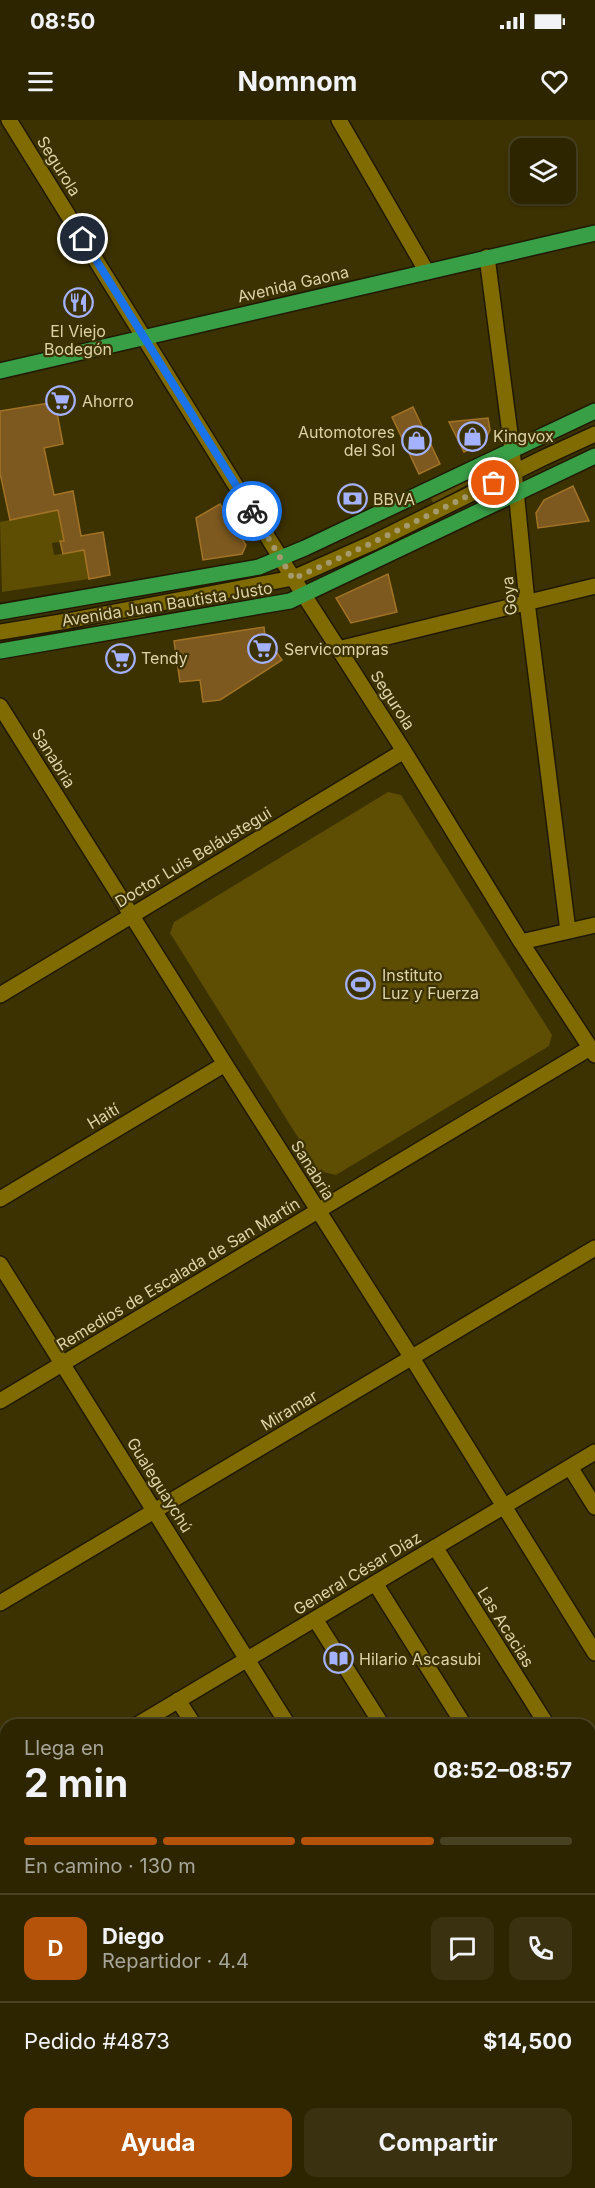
<!DOCTYPE html>
<html lang="es">
<meta charset="utf-8">
<style>
:root{--surface:#2d2500;--page:#39310f;--text:#f1f3f6;--muted:#a7a599;--line:#484222;--accent:#b45309}
body{margin:0;font-family:Inter,sans-serif;background:var(--page);color:var(--text);height:100vh;display:flex;flex-direction:column;font-size:22px;white-space:nowrap}
*{box-sizing:border-box;margin:0}
p{font-size:20px;color:var(--muted)}
.icon{flex:none;width:33px;height:33px;fill:none;stroke:currentColor;stroke-width:2;stroke-linecap:round;stroke-linejoin:round}
.map{position:relative;flex:1;overflow:hidden}
.details{position:absolute;left:0px;top:1599px;width:596px;height:470px;display:flex;flex-direction:column;background:var(--surface);border-radius:18px 18px 0 0;box-shadow:0 2px 4px #0004,0 0 0 2px var(--line)}
.details>*{flex:none}
.buttons{position:absolute;left:510px;top:18px;display:grid;gap:12px}
.buttons a{display:grid;place-items:center;width:66px;height:66px;border-radius:12px;background:var(--surface);box-shadow:0 2px 4px #0004,0 0 0 2px var(--line);font-size:30px}
.pin{position:absolute;display:grid;place-items:center;width:51px;height:51px;color:#fff;margin:-26px;border:3px solid #fff;border-radius:50%;box-shadow:0 2px 6px #0007}
.courier{position:absolute;display:grid;place-items:center;width:60px;height:60px;margin:-30px;border:4px solid #1a73e8;border-radius:50%;background:#fff;color:#222;box-shadow:0 2px 8px #0007}
.head em{font-style:normal;font-weight:700}
.head div{display:flex;flex-direction:column-reverse}
.head{display:flex;align-items:center;justify-content:space-between;height:102px;padding:0 24px}
h1{font-size:39px;font-weight:700;line-height:45px}
.bar{display:grid;grid-template-columns:repeat(4,1fr);gap:9px 6px;align-content:center;height:72px;padding:0 24px}
.bar i{height:8px;border-radius:4px;background:var(--line)}
.bar .selected{background:var(--accent)}
.bar p{grid-column:span 4}
.line{display:flex;align-items:center;gap:15px;padding:0 24px;border-top:2px solid var(--line)}
.line div{flex:1}
.round{display:grid;place-items:center;flex:none;width:63px;height:63px;border-radius:12px;background:var(--page)}
.cta{display:flex;gap:12px;margin-top:auto;padding:12px 24px}
.cta a{flex:1;height:69px;border-radius:12px;background:var(--accent);color:#fff;font-size:24px;font-weight:700;line-height:69px;text-align:center}
.cta a+a{background:var(--page);color:var(--text)}
.status{display:flex;justify-content:space-between;align-items:center;height:42px;padding:0 30px;background:var(--surface);direction:ltr}
.status svg{height:16px;fill:currentColor}
header{display:flex;justify-content:space-between;align-items:center;height:78px;padding:0 24px;background:var(--surface);font-size:27px;font-weight:700}
.map>svg:first-child{display:block}
</style>
<div class="status"><b>08:50</b><svg viewBox="0 0 49 12"><path d="M0 12V9h3v3zM5 12V6h3v6zM10 12V3h3v9zM15 12V0h3v12zM26 1h20v11H26zM47 4h2v5h-2z"/></svg></div>
<header><svg class="icon" aria-label="menu" viewBox="0 0 24 24"><path d="M4 6h16M4 12h16M4 18h16"/></svg>Nomnom<svg class="icon" aria-label="heart" viewBox="0 0 24 24"><path d="M12 20l-8-8c-3-5 5-10 8-4 3-6 11-1 8 4z"/></svg></header>
<div class="map">
<svg width="595" height="2068" viewBox="0 0 595 2068">
<rect width="100%" height="100%" fill="#3c3100"/>
<path fill="#473b02" d="M113,2062L211,2063L214,2068H104Z"/>
<path fill="#5d4e04" d="M484,353L486,355L433,383L431,378Z
M58,390L64,421L52,423L54,435L84,430L89,459L2,472L0,402Z
M145,494L146,500L83,508L84,505Z
M388,672L401,675L552,915L549,926L336,1055L319,1051L170,813L174,802Z
M0,1726L6,1728V2062L9,2063L0,2068Z"/>
<path fill="#16164d" d="M6,1912V1973L0,1972V1939Z"/>
<path fill="#7d591f" stroke="#a27325" stroke-width="1.5" d="M55,282L63,324L44,328L54,375L73,371L81,416L103,412L110,455L89,459L84,430L63,434L60,421H64L58,390L10,400L0,353V291Z
M413,287L440,344L419,354L392,297Z
M488,298L490,310L484,323L464,332L449,302Z
M573,366L589,401L538,408L536,393L544,380Z
M220,384L246,425L242,434L203,440L196,398Z
M388,454L397,492L351,503L336,478Z
M264,507L265,516L282,540L220,580L203,582L200,560L180,562L174,521Z"/>
<g fill="none" stroke-linecap="round" stroke-linejoin="round">
<defs>
<path id="minor" d="M9,0L293,458L404,631L521,822L595,935
M339,0L427,152
M487,137L512,329L527,482L568,811
M0,512L67,501L293,458L372,423L543,338L595,314
M338,529L595,466
M0,586L225,944L412,1238L595,1533
M521,822L595,805
M0,875L404,631
M0,1079L225,944
M0,1144L288,1605
M0,1281L590,928
M570,1347L595,1387
M435,1427L547,1605
M375,1463L464,1605
M0,1483L595,1128
M315,1499L382,1605
M178,1580L194,1605
M137,1605L595,1332
M590,1673L595,1682
M0,1685L6,1695
M590,1736L595,1733
M590,1805L595,1814
M590,1937L595,1946
M238,2062L241,2068
M318,2062L321,2068
M401,2062L404,2068
M481,2062L485,2068
M576,2062L579,2068
M41,2068L50,2062"/>
<path id="major" d="M0,251L595,113
M0,492L259,447L305,428L595,291
M0,531L290,481L595,336"/>
</defs>
<use href="#minor" stroke="#201900" stroke-width="18"/>
<use href="#major" stroke="#201900" stroke-width="18"/>
<use href="#minor" stroke="#7f6b02" stroke-width="15"/>
<use href="#major" stroke="#389f46" stroke-width="15"/>
</g>
<g fill="none" stroke-linecap="round" stroke-linejoin="round">
<path stroke="#a59a6e" stroke-width="6" stroke-dasharray="0 10.8" d="M252,391L293,459L372,423L494,363"/>
<path stroke="#1a73e8" stroke-width="8" d="M83,119L252,391"/>
</g>
<defs>
<symbol id="restaurant-ring" viewBox="-11 -11 22 22"><circle r="9.5" fill="#3c3100" stroke="#a4b1fc" stroke-width="1.5"/><path d="M-5-6h1v4h1v-4h1v4h1v-4h1v5L-1.5 .5V6h-2V.5L-5-1ZM5-6V6H3V1.5H1.5Q1.5-4 5-6Z" fill="#a4b1fc"/></symbol>
<symbol id="supermarket-ring" viewBox="-11 -11 22 22"><circle r="9.5" fill="#3c3100" stroke="#a4b1fc" stroke-width="1.5"/><path d="M-6-5.5h2.5l.6 2H6L4.5 2H-2.5L-4.4-4H-6ZM-1.5 3.2a1.3 1.3 0 1 0 .1 0ZM3 3.2a1.3 1.3 0 1 0 .1 0Z" fill="#a4b1fc"/></symbol>
<symbol id="shop-ring" viewBox="-11 -11 22 22"><circle r="9.5" fill="#3c3100" stroke="#a4b1fc" stroke-width="1.5"/><path d="M-5-2.5h2.3a2.7 3.5 0 0 1 5.4 0H5L5.5 6h-11ZM-1.5-2.5h3a1.5 2.3 0 0 0-3 0Z" fill="#a4b1fc"/></symbol>
<symbol id="bank-ring" viewBox="-11 -11 22 22"><circle r="9.5" fill="#3c3100" stroke="#a4b1fc" stroke-width="1.5"/><path d="M-6-4H6V4H-6ZM0-2.3a2.3 2.3 0 1 0 0 4.6a2.3 2.3 0 1 0 0-4.6Z" fill="#a4b1fc"/></symbol>
<symbol id="stadium-ring" viewBox="-11 -11 22 22"><circle r="9.5" fill="#3c3100" stroke="#a4b1fc" stroke-width="1.5"/><path d="M0-5a6.5 5 0 1 0 0 10a6.5 5 0 1 0 0-10ZM-3.5-1.8h7v3.6h-7Z" fill="#a4b1fc"/></symbol>
<symbol id="library-ring" viewBox="-11 -11 22 22"><circle r="9.5" fill="#3c3100" stroke="#a4b1fc" stroke-width="1.5"/><path d="M-6-4Q-3-5.5-.7-3.5V5Q-3 3-6 4ZM6-4Q3-5.5 .7-3.5V5Q3 3 6 4Z" fill="#a4b1fc"/></symbol>
</defs>
<g fill-rule="evenodd">
<use href="#restaurant-ring" x="62" y="166" width="33" height="33"/>
<use href="#supermarket-ring" x="44" y="264" width="33" height="33"/>
<use href="#shop-ring" x="456" y="300" width="33" height="33"/>
<use href="#shop-ring" x="400" y="304" width="33" height="33"/>
<use href="#bank-ring" x="336" y="362" width="33" height="33"/>
<use href="#supermarket-ring" x="246" y="512" width="33" height="33"/>
<use href="#supermarket-ring" x="104" y="522" width="33" height="33"/>
<use href="#stadium-ring" x="344" y="848" width="33" height="33"/>
<use href="#library-ring" x="322" y="1522" width="33" height="33"/>
</g>
<g text-anchor="middle" dominant-baseline="central" stroke-width="4.5" stroke-linejoin="round" paint-order="stroke">
<g font-size="16" fill="#ddd3aa" stroke="#3c3100">
<text transform="translate(59 46) rotate(58)">Segurola</text>
<text transform="translate(293 164) rotate(-13)">Avenida Gaona</text>
<text transform="translate(509 476) rotate(-96)">Goya</text>
<text transform="translate(167 484) rotate(-9)">Avenida Juan Bautista Justo</text>
<text transform="translate(393 580) rotate(57)">Segurola</text>
<text transform="translate(54 638) rotate(58)">Sanabria</text>
<text transform="translate(193 737) rotate(-31)">Doctor Luis Beláustegui</text>
<text transform="translate(103 996) rotate(-31)">Haití</text>
<text transform="translate(313 1050) rotate(58)">Sanabria</text>
<text transform="translate(178 1154) rotate(-31)">Remedios de Escalada de San Martín</text>
<text transform="translate(289 1290) rotate(-31)">Miramar</text>
<text transform="translate(160 1365) rotate(58)">Gualeguaychú</text>
<text transform="translate(357 1453) rotate(-31)">General César Díaz</text>
<text transform="translate(506 1507) rotate(58)">Las Acacias</text>
</g>
<g font-size="16" fill="#ddd3aa" stroke="#3c3100" text-anchor="start">
<text x="78" y="211" text-anchor="middle">El Viejo<tspan x="78" dy="18">Bodegón</tspan></text>
<text x="82" y="281">Ahorro</text>
<text x="395" y="312" text-anchor="end">Automotores<tspan x="395" dy="18">del Sol</tspan></text>
<text x="493" y="316">Kingvox</text>
<text x="373" y="379">BBVA</text>
<text x="284" y="529">Servicompras</text>
<text x="141" y="538">Tendy</text>
<text x="382" y="855">Instituto<tspan x="382" dy="18">Luz y Fuerza</tspan></text>
<text x="359" y="1539">Hilario Ascasubi</text>
</g>
</g>
</svg>
<div class="buttons">
<a><svg class="icon" aria-label="layers" viewBox="0 0 24 24"><path d="M12 4l9 5-9 5-9-5zM3 14l9 5 9-5"/></svg></a>
</div>
<div class="pin" style="left:494px;top:363px;background:#ea580c"><svg class="icon" aria-label="bag" viewBox="0 0 24 24"><path d="M5 8h14l-1 12H6zM9 8a3 3 0 0 1 6 0"/></svg></div>
<div class="pin" style="left:83px;top:119px;background:#1f2937"><svg class="icon" aria-label="home" viewBox="0 0 24 24"><path d="M3 11l9-7 9 7M6 9v11h12V9"/></svg></div>
<div class="courier" style="left:252px;top:391px"><svg class="icon" aria-label="bike" viewBox="0 0 24 24"><circle cx="6" cy="16" r="4"/><circle cx="18" cy="16" r="4"/><path d="M6 16l4-8h5l3 8M10 8l3 8H6M13 5h3"/></svg></div>
<section class="details">
<div class="head"><div><h1>2 min</h1><p>Llega en</p></div><em>08:52–08:57</em></div>
<div class="bar"><i class="selected"></i><i class="selected"></i><i class="selected"></i><i></i><p>En camino · 130 m</p></div>
<div class="line" style="height:108px"><b class="round" style="background:var(--accent);color:#fff">D</b><div><b>Diego</b><p>Repartidor · 4.4</p></div><a class="round"><svg class="icon" aria-label="chat" viewBox="0 0 24 24"><path d="M4 5h16v11H9l-5 4z"/></svg></a><a class="round"><svg class="icon" aria-label="phone" viewBox="0 0 24 24"><path d="M5 4h4l2 5-3 2q2 4 5 5l2-3 5 2v4C11 20 4 13 5 4z"/></svg></a></div>
<div class="line" style="height:78px"><div>Pedido #4873</div><b>$14,500</b></div>
<div class="cta"><a>Ayuda</a><a>Compartir</a></div>
</section>
</div>
